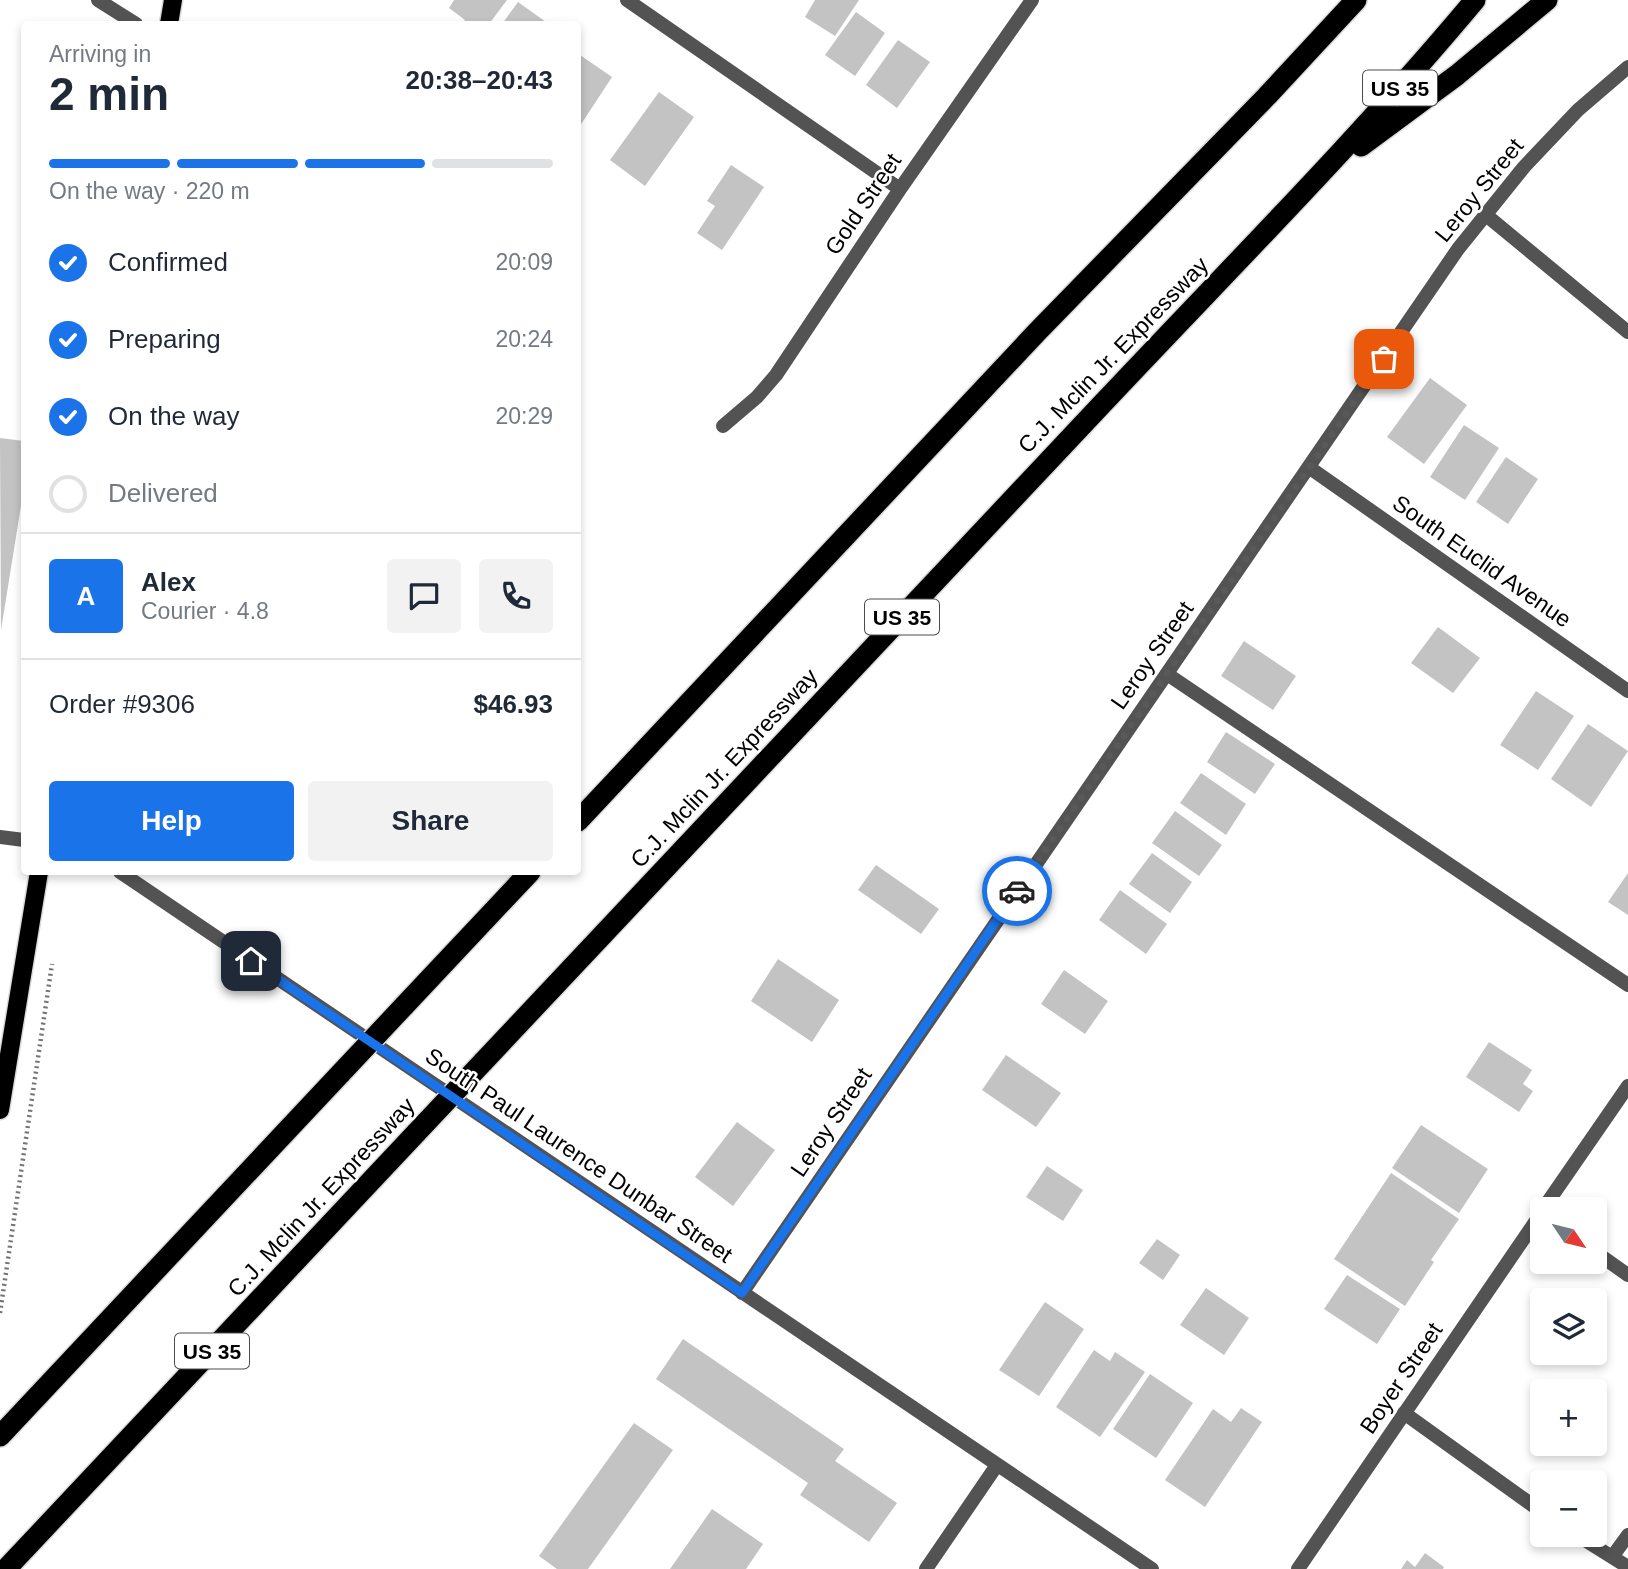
<!DOCTYPE html>
<meta charset="utf-8">
<style>
:root{--surface:#fff;--page:#f2f2f3;--text:#1f2937;--muted:#747a83;--line:#e0e1e3;--accent:#1a73e8}
body{margin:0;font-family:Helvetica,sans-serif;background:var(--page);color:var(--text);height:100vh;display:flex;flex-direction:column;font-size:26px;white-space:nowrap}
*{box-sizing:border-box;margin:0}
p{font-size:23px;color:var(--muted)}
.icon{flex:none;width:38px;height:38px;fill:none;stroke:currentColor;stroke-width:2;stroke-linecap:round;stroke-linejoin:round}
.map{position:relative;flex:1;overflow:hidden}
.panel{position:absolute;left:21px;top:21px;width:560px;height:854px;display:flex;flex-direction:column;background:var(--surface);border-radius:7px;box-shadow:0 4px 10px #0003}
.panel>*{flex:none}
.needle{width:46px;rotate:125deg}
.fabs{position:absolute;left:1530px;top:1197px;display:grid;gap:14px}
.fabs a{display:grid;place-items:center;width:77px;height:77px;border-radius:7px;background:var(--surface);box-shadow:0 4px 10px #0003;font-size:35px}
.pin{position:absolute;display:grid;place-items:center;width:60px;height:60px;color:#fff;margin:-30px;border-radius:14px;box-shadow:0 4px 10px #0006}
.courier{position:absolute;display:grid;place-items:center;width:70px;height:70px;margin:-35px;border:5px solid #1a73e8;border-radius:50%;background:#fff;color:#222;box-shadow:0 2px 9px #0007}
.headline em{font-style:normal;font-weight:800}
.headline div{display:flex;flex-direction:column-reverse}
.headline{display:flex;align-items:center;justify-content:space-between;height:119px;padding:0 28px}
h1{font-size:46px;font-weight:800;line-height:52px}
.bar{display:grid;grid-template-columns:repeat(4,1fr);gap:10px 7px;align-content:center;height:84px;padding:0 28px}
.bar i{height:9px;border-radius:5px;background:var(--line)}
.bar .current{background:var(--accent)}
.bar p{grid-column:span 4}
.line{display:flex;align-items:center;gap:18px;padding:0 28px;border-top:2px solid var(--line)}
.line div{flex:1}
.round{display:grid;place-items:center;flex:none;width:74px;height:74px;border-radius:7px;background:var(--page)}
ol{padding:0 28px;list-style:none}
li{display:flex;align-items:center;gap:21px;height:77px}
li p{margin-inline-start:auto}
li .icon{padding:7px;border-radius:50%;background:var(--accent);color:#fff;stroke-width:4}
li:last-child{color:var(--muted)}
li i{width:38px;height:38px;border:4px solid var(--line);border-radius:50%}
.primary-button{display:flex;gap:14px;margin-top:auto;padding:14px 28px}
.primary-button a{flex:1;height:80px;border-radius:7px;background:var(--accent);color:#fff;font-size:28px;font-weight:800;line-height:80px;text-align:center}
.primary-button a+a{background:var(--page);color:var(--text)}
.map>svg:first-child{display:block}
</style>
<div class="map">
<svg width="1628" height="1569" viewBox="0 0 1628 1569">
<rect width="100%" height="100%" fill="#fff"/>
<path fill="#c3c3c3" d="M454,0H507L489,24H462L465,20L449,8Z
M815,0H859L835,36L805,17Z
M518,2L546,22L544,24H502Z
M856,12L885,33L855,76L825,55Z
M898,40L930,62L897,108L866,85Z
M580,55L612,77L578,129V58Z
M659,92L694,117L645,186L610,160Z
M731,165L764,187L722,250L697,233L715,206L707,201Z
M1430,378L1467,405L1424,464L1387,437Z
M1464,425L1499,448L1465,500L1430,477Z
M0,438L24,441V487L1,630Z
M1506,457L1538,479L1508,524L1476,502Z
M1438,627L1480,658L1453,693L1411,663Z
M1244,641L1296,676L1273,710L1221,676Z
M1536,691L1574,716L1538,770L1500,745Z
M1588,724L1628,751L1591,807L1551,779Z
M1226,732L1275,764L1255,794L1207,762Z
M1201,773L1246,804L1226,835L1180,803Z
M1175,811L1222,845L1199,876L1152,843Z
M1152,853L1192,882L1170,913L1129,884Z
M876,865L939,909L921,934L858,890Z
M1628,873V915L1608,902Z
M1120,890L1167,924L1146,954L1099,920Z
M778,959L839,1000L812,1042L751,1001Z
M1064,970L1108,1001L1085,1034L1041,1004Z
M1489,1042L1532,1070L1523,1084L1533,1091L1519,1112L1466,1077Z
M1006,1055L1061,1093L1036,1127L982,1090Z
M737,1122L775,1150L733,1206L695,1177Z
M1421,1125L1488,1169L1459,1213L1392,1168Z
M1047,1166L1083,1190L1063,1221L1026,1197Z
M1391,1173L1459,1219L1431,1260L1434,1262L1405,1306L1334,1259Z
M1157,1239L1180,1255L1163,1280L1139,1263Z
M1347,1275L1400,1309L1377,1344L1324,1309Z
M1206,1288L1249,1318L1224,1355L1180,1325Z
M1045,1302L1084,1329L1039,1396L999,1370Z
M683,1339L844,1449L835,1461L897,1503L869,1542L800,1495L808,1483L656,1379Z
M1094,1350L1110,1361L1115,1352L1145,1372L1100,1437L1056,1407Z
M1150,1374L1193,1403L1156,1458L1113,1429Z
M1241,1408L1262,1422L1205,1507L1165,1480L1213,1409L1231,1422Z
M634,1423L673,1450L588,1569H557L539,1556Z
M712,1509L763,1544L746,1569H670Z
M1425,1553L1444,1567L1443,1569H1401L1407,1560L1415,1567Z"/>
<g fill="none" stroke-linecap="round" stroke-linejoin="round">
<defs>
<path id="primary" d="M169,24L173,0
M0,1110L39,872"/>
<path id="motorway" d="M1361,146L1457,75L1547,0
M578,821L1037,332L1267,96L1356,0
M404,1006L530,872
M483,1062C690,842 897,622 1104,402C1229,269 1358,140 1475,0
M0,1436L341,1073
M6,1569L417,1132"/>
</defs>
<use href="#primary" stroke="#dbdbdb" stroke-width="21"/>
<use href="#motorway" stroke="#dbdbdb" stroke-width="24"/>
<path stroke="#757575" stroke-width="4.5" stroke-dasharray="2 3.5" stroke-linecap="butt" d="M0,1313L52,964"/>
<path stroke="#535353" stroke-width="14" d="M1486,215L1628,332
M1167,674L1628,985
M1404,1413L1542,1512
M1577,1535L1628,1567
M1612,1557L1628,1535"/>
<path stroke="#535353" stroke-width="14" d="M98,0L136,24
M627,0L900,189
M723,426L757,397L776,375L900,189L1032,0
M1310,468L1628,691
M0,837L24,840
M120,872L1152,1569
M1543,1209L1628,1086
M1594,1251L1628,1275
M742,1293L1458,249L1524,167L1578,110L1628,67
M926,1569L997,1465
M1298,1569L1542,1212"/>
<use href="#primary" stroke="#000" stroke-width="18"/>
<use href="#motorway" stroke="#000" stroke-width="21"/>
<defs>
<path id="motorway-bridge" d="M341,1073L404,1006
M417,1132L483,1062"/>
</defs>
<use href="#motorway-bridge" stroke="#dbdbdb" stroke-width="24" stroke-linecap="butt"/>
<use href="#motorway-bridge" stroke="#000" stroke-width="21"/>
</g>
<g fill="none" stroke-linecap="round" stroke-linejoin="round">
<path stroke="#595959" stroke-width="7" stroke-dasharray="0 12.6" d="M1017,891L1384,359"/>
<path stroke="#1a73e8" stroke-width="9" d="M251,961L742,1293L1017,891"/>
</g>
<g text-anchor="middle" dominant-baseline="central" stroke-width="5" stroke-linejoin="round" paint-order="stroke">
<g fill="#fff" stroke="#4c4c4c" stroke-width="2">
<rect x="1363" y="70.5" width="74" height="35" rx="5"/>
<rect x="865" y="599.5" width="74" height="35" rx="5"/>
<rect x="175" y="1333.5" width="74" height="35" rx="5"/>
</g>
<g font-size="21" font-weight="bold" fill="#000">
<text x="1400" y="88">US 35</text>
<text x="902" y="617">US 35</text>
<text x="212" y="1351">US 35</text>
</g>
<g font-size="23" fill="#000" stroke="#fff">
<text transform="translate(1479 190) rotate(-51)">Leroy Street</text>
<text transform="translate(863 204) rotate(-56)">Gold Street</text>
<text transform="translate(1113 355) rotate(-46)">C.J. Mclin Jr. Expressway</text>
<text transform="translate(1482 561) rotate(35)">South Euclid Avenue</text>
<text transform="translate(1152 655) rotate(-55)">Leroy Street</text>
<text transform="translate(724 768) rotate(-47)">C.J. Mclin Jr. Expressway</text>
<text transform="translate(831 1122) rotate(-56)">Leroy Street</text>
<text transform="translate(579 1155) rotate(34)">South Paul Laurence Dunbar Street</text>
<text transform="translate(321 1197) rotate(-47)">C.J. Mclin Jr. Expressway</text>
<text transform="translate(1401 1378) rotate(-56)">Boyer Street</text>
</g>
</g>
</svg>
<div class="fabs">
<a><svg class="needle" viewBox="-14 -14 28 28"><path d="M0-13l5 13h-10z" fill="#e53935"/><path d="M0 13l5-13h-10z" fill="#747a83"/></svg></a>
<a><svg class="icon" aria-label="layers" viewBox="0 0 24 24"><path d="M12 4l9 5-9 5-9-5zM3 14l9 5 9-5"/></svg></a>
<a>+</a>
<a>−</a>
</div>
<div class="pin" style="left:1384px;top:359px;background:#ea580c"><svg class="icon" aria-label="bag" viewBox="0 0 24 24"><path d="M5 8h14l-1 12H6zM9 8a3 3 0 0 1 6 0"/></svg></div>
<div class="pin" style="left:251px;top:961px;background:#1f2937"><svg class="icon" aria-label="home" viewBox="0 0 24 24"><path d="M3 11l9-7 9 7M6 9v11h12V9"/></svg></div>
<div class="courier" style="left:1017px;top:891px"><svg class="icon" aria-label="car" viewBox="0 0 24 24"><path d="M5 17H2v-5l4-1 3-4h7l3 4 3 1v5h-3M9 17h6M6 11h13"/><circle cx="7" cy="17" r="2"/><circle cx="17" cy="17" r="2"/></svg></div>
<section class="panel">
<div class="headline"><div><h1>2 min</h1><p>Arriving in</p></div><em>20:38–20:43</em></div>
<div class="bar"><i class="current"></i><i class="current"></i><i class="current"></i><i></i><p>On the way · 220 m</p></div>
<ol>
<li><svg class="icon" aria-label="check" viewBox="0 0 24 24"><path d="M5 12l5 5 9-10"/></svg>Confirmed<p>20:09</p></li>
<li><svg class="icon" aria-label="check" viewBox="0 0 24 24"><path d="M5 12l5 5 9-10"/></svg>Preparing<p>20:24</p></li>
<li><svg class="icon" aria-label="check" viewBox="0 0 24 24"><path d="M5 12l5 5 9-10"/></svg>On the way<p>20:29</p></li>
<li><i></i>Delivered</li>
</ol>
<div class="line" style="height:126px"><b class="round" style="background:var(--accent);color:#fff">A</b><div><b>Alex</b><p>Courier · 4.8</p></div><a class="round"><svg class="icon" aria-label="chat" viewBox="0 0 24 24"><path d="M4 5h16v11H9l-5 4z"/></svg></a><a class="round"><svg class="icon" aria-label="phone" viewBox="0 0 24 24"><path d="M5 4h4l2 5-3 2q2 4 5 5l2-3 5 2v4C11 20 4 13 5 4z"/></svg></a></div>
<div class="line" style="height:91px"><div>Order #9306</div><b>$46.93</b></div>
<div class="primary-button"><a>Help</a><a>Share</a></div>
</section>
</div>
